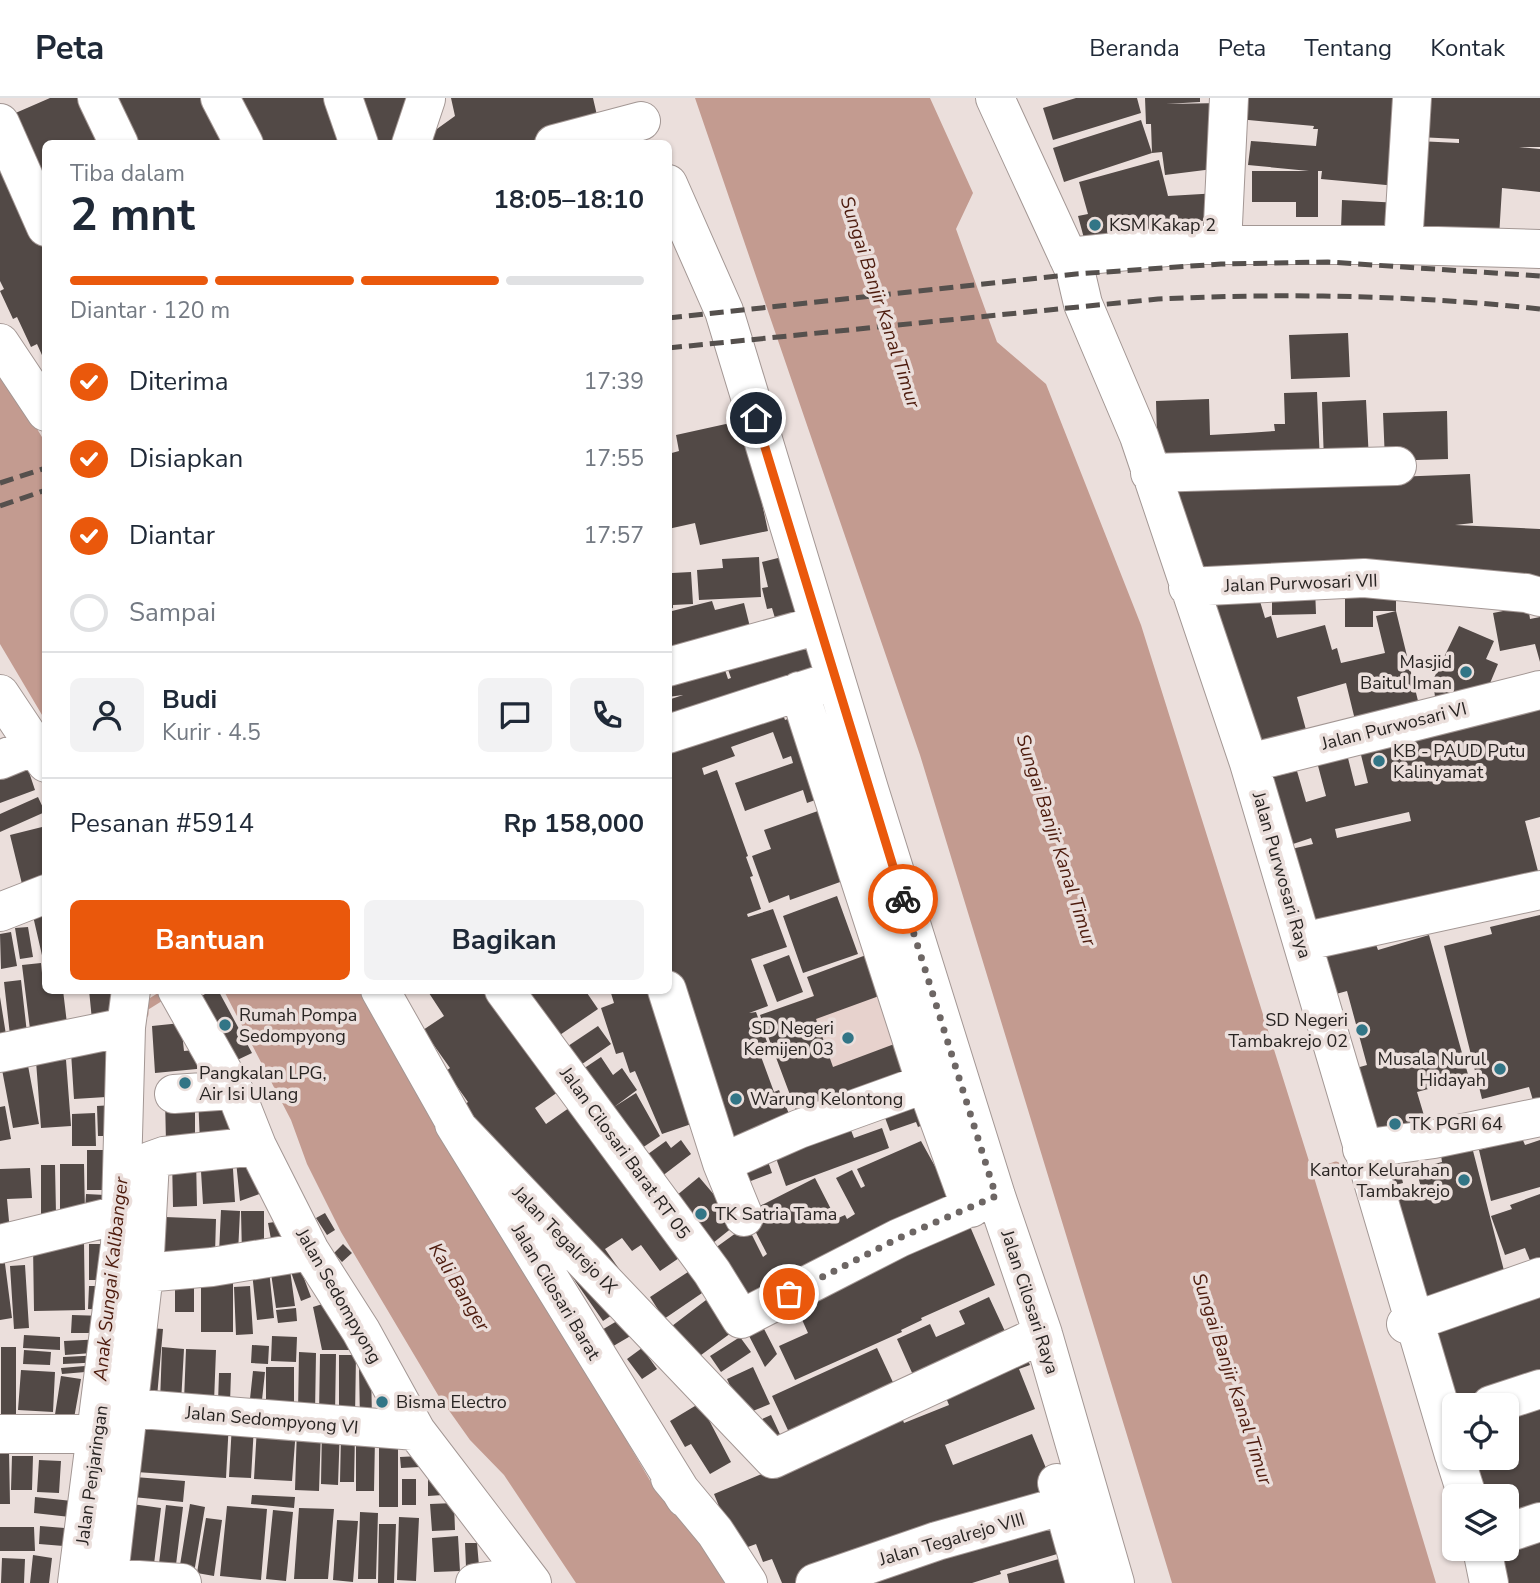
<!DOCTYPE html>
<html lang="id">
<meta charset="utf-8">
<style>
:root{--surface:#fff;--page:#f2f2f3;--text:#1f2937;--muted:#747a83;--line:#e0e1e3;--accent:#ea580c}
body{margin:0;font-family:"Nunito Sans",sans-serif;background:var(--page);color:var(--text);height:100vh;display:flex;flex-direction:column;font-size:26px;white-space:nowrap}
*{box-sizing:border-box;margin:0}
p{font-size:23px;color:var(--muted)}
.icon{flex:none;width:38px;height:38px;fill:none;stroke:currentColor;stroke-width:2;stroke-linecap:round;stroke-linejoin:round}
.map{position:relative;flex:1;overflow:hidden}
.details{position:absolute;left:42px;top:42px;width:630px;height:854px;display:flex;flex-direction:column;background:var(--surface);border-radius:10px;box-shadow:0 2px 5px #0004}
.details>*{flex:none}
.controls{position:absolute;left:1442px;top:1295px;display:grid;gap:14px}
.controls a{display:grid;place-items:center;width:77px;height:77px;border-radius:10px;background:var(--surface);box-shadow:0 2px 5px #0004;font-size:35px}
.pin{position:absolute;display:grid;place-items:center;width:60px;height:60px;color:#fff;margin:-30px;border:4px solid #fff;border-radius:50%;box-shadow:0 2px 7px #0007}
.courier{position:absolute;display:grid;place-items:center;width:70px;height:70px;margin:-35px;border:5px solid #ea580c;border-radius:50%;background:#fff;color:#222;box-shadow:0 2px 9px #0007}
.overview em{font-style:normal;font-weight:700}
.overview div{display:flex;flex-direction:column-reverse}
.overview{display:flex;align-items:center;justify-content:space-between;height:119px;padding:0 28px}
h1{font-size:46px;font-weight:700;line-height:52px}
.bar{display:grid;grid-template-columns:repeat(4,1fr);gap:10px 7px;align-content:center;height:84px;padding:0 28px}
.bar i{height:9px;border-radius:5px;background:var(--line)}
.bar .on{background:var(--accent)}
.bar p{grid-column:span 4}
.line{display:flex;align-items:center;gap:18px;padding:0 28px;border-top:2px solid var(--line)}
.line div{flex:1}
.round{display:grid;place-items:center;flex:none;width:74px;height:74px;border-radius:10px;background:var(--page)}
ol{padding:0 28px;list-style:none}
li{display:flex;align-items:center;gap:21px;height:77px}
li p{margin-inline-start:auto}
li .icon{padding:7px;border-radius:50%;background:var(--accent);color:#fff;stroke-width:4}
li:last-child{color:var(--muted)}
li i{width:38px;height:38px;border:4px solid var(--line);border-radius:50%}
.cta{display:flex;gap:14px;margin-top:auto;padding:14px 28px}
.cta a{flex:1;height:80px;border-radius:10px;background:var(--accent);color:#fff;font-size:28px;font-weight:700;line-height:80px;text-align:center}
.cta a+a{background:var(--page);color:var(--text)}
header{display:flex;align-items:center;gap:42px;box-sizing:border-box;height:98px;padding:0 35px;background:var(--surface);border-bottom:2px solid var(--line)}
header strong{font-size:33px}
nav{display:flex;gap:38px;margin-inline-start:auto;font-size:24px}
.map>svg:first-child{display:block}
</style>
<header>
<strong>Peta</strong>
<nav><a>Beranda</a><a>Peta</a><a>Tentang</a><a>Kontak</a></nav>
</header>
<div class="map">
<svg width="1540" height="1485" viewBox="0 0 1540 1485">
<rect width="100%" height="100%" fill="#ebdfdc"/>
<path fill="#e7d2cd" d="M877,853L936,963L801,1026L760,917L813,898L807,879Z"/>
<path fill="#c39b90" d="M695,0H930L973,95L956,131L997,244L1046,286L1141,527L1313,1076L1436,1485H1172L920,657Z
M0,270L45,344V622L0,546Z
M224,893H364L652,1386L677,1410L733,1485H576L504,1377L470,1342L438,1297L341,1134L307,1066L291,1022Z"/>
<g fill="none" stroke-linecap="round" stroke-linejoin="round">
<path stroke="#c39b90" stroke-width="9" d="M144,916V909L168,894
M1313,1076L1336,1068"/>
</g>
<path fill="#524946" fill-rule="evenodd" d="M50,0H92L112,46H46V114L4,20Z
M116,0H212L230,46H133Z
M234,0H335L356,46H258Z
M354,0H407L395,46H373Z
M451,0H593L599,26L518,46H416L455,18Z
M1076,0H1137L1141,15L1053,42L1043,10Z
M1145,0H1200V4L1166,6L1222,5L1221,70L1165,77L1162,54L1152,55L1151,26H1146Z
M1240,0H1404L1397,88L1321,81L1322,73H1318V119H1296V104H1252V73H1309L1248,67L1251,43L1316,48L1318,31H1313L1314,28L1238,21Z
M1420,0H1540V49H1519L1540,51V94L1502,90L1499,139L1418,135L1417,43L1459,45V41L1418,39Z
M1141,22L1152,55L1064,84L1053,50Z
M0,42L46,144V266L37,246L31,249L17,219L13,221L0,193L4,191L0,183Z
M1159,62L1168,98L1219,95L1221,122L1200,123L1201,132L1085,144L1078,118L1088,116L1079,84Z
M1342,102L1401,105L1400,134L1341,131Z
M1348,235L1350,279L1291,281L1289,237Z
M1317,294L1320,365L1165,377L1157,338L1156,303L1209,301L1210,337L1247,335L1275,333L1274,326H1285L1284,295Z
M1366,302L1369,363L1324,365L1322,304Z
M1447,313L1448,361L1385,363L1383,315Z
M744,322L768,433L700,447L695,425L668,431V356L679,353L676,337Z
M1470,376L1473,425L1455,427L1540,431V491L1182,480L1167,388Z
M790,457L807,520L777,527L772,510L767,511L762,490L768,489L762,464Z
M759,459L761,499L699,502L697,472L723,470L722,461Z
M668,464H672V475L691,474L693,506L673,507V510L668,511Z
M1256,490L1265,520L1271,518L1277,540L1325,527L1332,552L1337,550L1341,565L1385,555L1376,518L1396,513L1419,607L1355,622L1346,585L1297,599L1308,639L1250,664L1204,505Z
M1315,490L1316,516L1272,517V492Z
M1345,492H1396V513H1373V529H1345Z
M712,503L715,512L744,505L753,541L668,562V514Z
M1528,508L1530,521L1540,519V564L1535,546L1500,553L1493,515Z
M1459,528L1494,543L1486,561L1498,566L1483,602L1435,599L1433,582Z
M810,534L826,578L668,632V602L683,597L668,599V578L722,563L728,581L731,580L725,563Z
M1540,609V719L1525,723L1540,781L1307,834L1287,752L1313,746L1311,740L1290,747L1265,681L1297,673L1306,704L1326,698L1317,664L1347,656L1355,688L1368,685L1360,653ZM1409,714L1411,723L1337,740L1335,731Z
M781,611L785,622L804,615L829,697L807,705L803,692L745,713L735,685L793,665L791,658L783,661L773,634L731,649L735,658L702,670L704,677L717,672L748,758L746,759L753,778L750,779L761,811L747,816L748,819L773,811L787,849L751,861L768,908L749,915L756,914L767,944L761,946L763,952L759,953L774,994L779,992L795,1030L731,1058L668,873V651Z
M27,668L35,692L0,705V677Z
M38,699L45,714L0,734V716Z
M832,708L854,779L790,802L789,797L769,805L752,758L771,751L764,732Z
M46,728V780L22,786L10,737Z
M837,798L858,856L803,875L783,818Z
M46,815V865L44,866L33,818Z
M1540,817V1008L1535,1009L1529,989L1482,1001L1444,848L1492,836L1490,829Z
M28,829L33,859L20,861L15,830Z
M11,834L17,868L1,871L0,836Z
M1429,837L1469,980L1417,994L1428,1031L1369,1046L1349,972L1367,967L1347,893L1325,899L1313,857L1374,841L1378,852Z
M877,853L890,894L816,921L833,969L905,942L920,982L801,1026L760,917L814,898L807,879Z
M789,857L803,894L777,904L763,867Z
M41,865L42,875H46V892H63L68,934L31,939L22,867Z
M21,882L27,935L10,937L4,884Z
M89,892H121L123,918L92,922Z
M212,892H218L252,955L233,964L198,900Z
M427,892H502L568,987L535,1010L546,1026L579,1003L685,1156L660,1173L641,1147L632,1153L622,1140L605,1151L639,1199L603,1223L550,1147L490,1041L465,1006L468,1004L446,973L450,970L423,932L444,918Z
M516,892H585L598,911L551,943Z
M610,892H659L703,1022L662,1036L635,973L630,975L623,954L616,956L601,910L614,905Z
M0,899L7,943H0Z
M181,925L184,953L205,951L207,970L155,975L152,928Z
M598,928L611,946L572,973L559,954Z
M119,951L122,998L74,1001L71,954Z
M26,957L39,1026L13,1030L0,961Z
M601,959L613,977L622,970L637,992L614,1009L636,995L660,1038L630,1058L574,977Z
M66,962L71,1028L41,1030L36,963Z
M927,993L937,1021L918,1029L916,1024L890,1033L881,1009Z
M232,996L234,1045H200L198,997Z
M165,999H195V1045H166Z
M113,1007L114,1038H98L97,1008Z
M5,1008L11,1041L0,1043V1009Z
M95,1015L96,1048H72V1016Z
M847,1022L854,1040L882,1030L889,1050L786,1088L772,1049Z
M1522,1040L1525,1047L1540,1042V1089L1491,1103L1479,1052Z
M681,1042L691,1056L653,1085L637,1064L666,1043L671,1050Z
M921,1043L942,1081L963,1104L743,1216L711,1153L747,1127L763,1159L767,1156L746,1115L815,1080L836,1121L845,1117L847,1121L855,1116L836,1080L852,1072L861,1090L865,1088L857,1071Z
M1472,1049L1508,1188L1412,1215L1379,1105L1422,1093L1416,1071L1442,1064L1441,1057Z
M87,1052H108V1092H87Z
M764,1052L772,1075L735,1089Z
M235,1053L273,1091L240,1103Z
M232,1055L235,1104L203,1106L200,1057Z
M196,1059L197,1108L173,1109L172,1060Z
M60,1066H84L85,1116L60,1117Z
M41,1067H55L56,1116H41Z
M1399,1068L1403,1085L1391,1088L1388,1070Z
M30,1070L32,1100L7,1101L10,1134L0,1135V1071Z
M699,1079L738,1125L703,1153L665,1107Z
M86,1096L105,1097V1114L85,1113Z
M1540,1096V1167L1533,1170L1525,1150L1505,1157L1491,1118L1512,1111L1510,1107Z
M221,1112L240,1113L238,1155H219Z
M241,1113H264V1157H242Z
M325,1115L335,1132L327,1137L316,1120Z
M165,1119L216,1121L215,1156L163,1165Z
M966,1119L995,1187L921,1220L922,1222L901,1232L902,1234L795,1282L779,1248L808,1235L791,1197Z
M281,1123L286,1149L273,1152L268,1125Z
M84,1145L85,1212L34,1213L33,1146Z
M89,1146H113V1182H89Z
M343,1146L352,1155L342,1164L334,1155Z
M0,1158H4L12,1220L0,1222Z
M25,1167L29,1230L14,1231L10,1168Z
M299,1167L311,1199L301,1203L290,1171Z
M269,1172L274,1220L257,1222L252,1174Z
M290,1172L295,1208L276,1210L271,1175Z
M691,1172L705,1193L664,1221L650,1199Z
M175,1182L194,1183V1214H175Z
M201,1182H233V1234H201Z
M89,1188H110L109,1212L88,1211Z
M250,1188L253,1236L236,1237L234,1189Z
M1540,1190V1283L1470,1307H1454L1420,1232Z
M710,1199L735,1232L697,1260L672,1228Z
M989,1199L1010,1244L917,1286L897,1241L930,1226L936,1239L965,1226L959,1213Z
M335,1202L354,1252H322L313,1209Z
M646,1206L656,1223L610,1250L600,1233Z
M296,1210L297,1223L278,1225L276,1212Z
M72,1217L105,1218L104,1235H71Z
M762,1227L777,1256L765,1269L747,1234Z
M150,1230L163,1231L157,1299L144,1298Z
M24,1237L60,1239V1252L23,1250Z
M272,1238L297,1239L296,1264L271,1263Z
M740,1239L751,1254L721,1274L710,1258Z
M104,1241L105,1254L65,1257L64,1243Z
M252,1247L269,1248L268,1266L251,1265Z
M1,1249H16V1316H1Z
M162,1249L184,1251L181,1304H160Z
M1022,1249L1030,1267L1019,1271L1035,1311L945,1347L953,1367L1032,1336L1057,1397L799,1485H782L772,1461L763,1464L756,1446L737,1453L714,1396L901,1317L904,1325L949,1307L940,1285Z
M642,1250L657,1271L642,1281L627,1261Z
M877,1250L898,1295L793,1343L772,1298Z
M186,1251L216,1252L214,1304L184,1303Z
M24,1252L51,1254L50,1267L23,1266Z
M299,1254L316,1255L315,1315H298Z
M320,1256H336L335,1316H319Z
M104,1257V1264L63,1266V1259Z
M339,1257H356L355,1319H339Z
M97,1267V1273L62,1276L61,1270Z
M266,1269H294V1313H266Z
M753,1269L770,1306L743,1317L727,1281Z
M359,1270H371L372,1322H360Z
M21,1272L55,1274L53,1314L18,1312Z
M253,1273L265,1274L261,1311L249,1310Z
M219,1275H231L230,1305H218Z
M61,1278L81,1281L73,1326L54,1323Z
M1540,1297V1419L1507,1430V1398H1468L1472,1360H1507V1309Z
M700,1305L731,1364L710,1376L691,1346L685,1349L670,1323Z
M140,1317L229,1323L226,1380L136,1374Z
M771,1317L784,1345L751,1326Z
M232,1326L254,1328L251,1380L229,1379Z
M257,1329L296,1331L292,1383L254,1381Z
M322,1329H340L338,1387L321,1386Z
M297,1330L321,1331L319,1393L295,1392Z
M341,1336H355L354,1384H340Z
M356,1339L375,1340L374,1393H356Z
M379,1339H398V1409H379Z
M0,1353H9L10,1406H0Z
M12,1358H33L32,1392H11Z
M420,1358V1369L401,1370L400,1359Z
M39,1362L61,1363L59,1395L37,1394Z
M135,1379L185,1383L183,1404L133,1399Z
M443,1380V1397L428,1398V1381Z
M402,1381H416V1407H402Z
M252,1397L295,1399L294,1410L251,1406Z
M35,1399L72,1403L70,1419L34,1415Z
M454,1405L455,1432L432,1433L430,1406Z
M132,1406L161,1410L153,1474L123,1469Z
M190,1406L205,1409L194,1475L179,1473Z
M166,1407L183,1409L175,1475L158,1474Z
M227,1408L267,1411L261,1482L220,1478Z
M299,1410L334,1411L328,1481H294Z
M273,1412L293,1414L286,1483L266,1481Z
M360,1414L378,1415L376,1481H358Z
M1064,1417L1074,1451L1000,1473L1001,1476L972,1485H836Z
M399,1419L419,1420L416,1483L397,1482Z
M206,1420L222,1422L214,1478L197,1475Z
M337,1422L358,1423L353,1484L333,1482Z
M379,1426H396L394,1485H378Z
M40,1428L77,1431L76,1449L39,1446Z
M0,1429H34L35,1453H0Z
M467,1430L489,1437L477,1445L479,1468L466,1469L465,1445H477Z
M1540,1437V1485H1497L1487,1453Z
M458,1438L460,1473L434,1474L432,1440Z
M33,1457L52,1460L49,1485H30Z
M2,1460L25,1461L24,1485H1Z
M1062,1460L1083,1485H1009L1007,1476Z"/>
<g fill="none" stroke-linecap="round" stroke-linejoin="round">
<defs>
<path id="minor" d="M97,0L119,46
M220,0L244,46
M343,0L359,46
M995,0L1076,176L1083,206L1139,338L1249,665L1454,1357
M0,25L46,129
M411,46L426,1
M554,46L641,23
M668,86L724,213L869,691L996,1098L1043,1236L1115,1485
M1222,147L1229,0
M1403,147L1412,0
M1068,159L1186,147H1403L1540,151
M0,245L46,314
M1150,375L1397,368
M1188,489L1364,480L1526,495L1540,499
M668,569L819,527
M799,593L926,986L971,1110
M0,596L46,665
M668,636L823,586
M0,662L34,648
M1249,665L1540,592
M0,814L46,796
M1302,844L1540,792
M177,892L238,1000L257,1048L310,1153L361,1233L416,1333L532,1485
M380,892L468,1048
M504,892L712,1174L741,1221L899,1140L996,1098
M667,892L722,1065L744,1119
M0,955L126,929
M174,996L233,992
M1362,1051L1434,1041L1540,1019
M722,1065L799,1031L949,977
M0,1146L119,1117
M144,1175L212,1169L310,1153
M1412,1218L1406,1226L1540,1179
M1491,1307L1540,1291
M128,1310L416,1333
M0,1336H98
M1455,1360L1467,1398
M670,1380L715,1434L748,1485
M1057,1385L1085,1485
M685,1400L454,1026L773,1361L1043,1236
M1507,1435L1540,1424
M1482,1451L1489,1485
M109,1480L182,1485
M77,1485L120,1147L126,929L131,892
M108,1485L144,1175L150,1063L164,1058L257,1048
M475,1485L501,1481L523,1473
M815,1485L937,1443L1090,1400"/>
</defs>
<use href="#minor" stroke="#a39794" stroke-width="40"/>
<use href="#minor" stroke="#fff" stroke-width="38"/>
<path stroke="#55504d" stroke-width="5" stroke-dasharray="14 7" stroke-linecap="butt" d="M668,220L1076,176L1221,166L1328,164L1540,178
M668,250L1158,201C1285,195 1414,197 1540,211
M0,385L46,370
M0,408L46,392"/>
</g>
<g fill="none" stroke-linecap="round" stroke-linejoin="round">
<path stroke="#6d6664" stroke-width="7" stroke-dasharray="0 12.6" d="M789,1196L899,1140L996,1098L903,801"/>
<path stroke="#ea580c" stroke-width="9" d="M756,320L903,801"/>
</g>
<g fill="#327586" stroke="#ebdfdc" stroke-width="2.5">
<circle cx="1095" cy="127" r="7"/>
<circle cx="1466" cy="574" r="7"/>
<circle cx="1379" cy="663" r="7"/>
<circle cx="225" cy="927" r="7"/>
<circle cx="1362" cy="932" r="7"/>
<circle cx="848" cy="940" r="7"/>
<circle cx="1500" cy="971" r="7"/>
<circle cx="185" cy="985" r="7"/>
<circle cx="736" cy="1001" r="7"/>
<circle cx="1395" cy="1026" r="7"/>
<circle cx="1464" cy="1082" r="7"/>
<circle cx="701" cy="1116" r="7"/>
<circle cx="382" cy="1304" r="7"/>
</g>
<g text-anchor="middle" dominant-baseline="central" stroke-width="7" stroke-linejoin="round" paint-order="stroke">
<g font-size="18" fill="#292523" stroke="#ebdfdc" text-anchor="start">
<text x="1109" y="127">KSM Kakap 2</text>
<text x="1452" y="564" text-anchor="end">Masjid<tspan x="1452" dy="21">Baitul Iman</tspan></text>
<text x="1393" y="653">KB - PAUD Putu<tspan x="1393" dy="21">Kalinyamat</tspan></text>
<text x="239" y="917">Rumah Pompa<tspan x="239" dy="21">Sedompyong</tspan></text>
<text x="1348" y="922" text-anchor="end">SD Negeri<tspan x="1348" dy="21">Tambakrejo 02</tspan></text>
<text x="834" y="930" text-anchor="end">SD Negeri<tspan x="834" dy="21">Kemijen 03</tspan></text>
<text x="1486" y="961" text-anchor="end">Musala Nurul<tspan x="1486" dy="21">Hidayah</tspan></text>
<text x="199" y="975">Pangkalan LPG,<tspan x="199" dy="21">Air Isi Ulang</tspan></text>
<text x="750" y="1001">Warung Kelontong</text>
<text x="1409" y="1026">TK PGRI 64</text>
<text x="1450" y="1072" text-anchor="end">Kantor Kelurahan<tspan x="1450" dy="21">Tambakrejo</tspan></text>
<text x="715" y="1116">TK Satria Tama</text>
<text x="396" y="1304">Bisma Electro</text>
</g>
<g font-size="18" fill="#292523" stroke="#ebdfdc">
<text transform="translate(1301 485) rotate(-2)">Jalan Purwosari VII</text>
<text transform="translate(1394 628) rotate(-14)">Jalan Purwosari VI</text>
<text transform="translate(1282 777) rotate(74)">Jalan Purwosari Raya</text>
<text transform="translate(625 1055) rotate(54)">Jalan Cilosari Barat RT 05</text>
<text transform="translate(565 1142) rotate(46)">Jalan Tegalrejo IX</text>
<text transform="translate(556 1194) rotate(59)">Jalan Cilosari Barat</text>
<text transform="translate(339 1198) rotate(60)">Jalan Sedompyong</text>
<text transform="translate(1030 1204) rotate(72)">Jalan Cilosari Raya</text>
<text transform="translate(272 1322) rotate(5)">Jalan Sedompyong VI</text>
<text transform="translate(92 1377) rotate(-82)">Jalan Penjaringan</text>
<text transform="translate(952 1441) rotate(-16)">Jalan Tegalrejo VIII</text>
</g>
<g font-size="19" font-style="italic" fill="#4d1b0d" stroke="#ebdfdc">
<text transform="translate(880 204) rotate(72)">Sungai Banjir Kanal Timur</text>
<text transform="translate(1056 742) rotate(72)">Sungai Banjir Kanal Timur</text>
<text transform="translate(111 1181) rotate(-84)">Anak Sungai Kalibanger</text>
<text transform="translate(459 1189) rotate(59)">Kali Banger</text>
<text transform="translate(1232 1281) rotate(72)">Sungai Banjir Kanal Timur</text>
</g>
</g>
</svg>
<div class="controls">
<a><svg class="icon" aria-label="locate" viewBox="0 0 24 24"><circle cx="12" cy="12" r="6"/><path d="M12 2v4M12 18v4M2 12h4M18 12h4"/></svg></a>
<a><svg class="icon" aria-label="layers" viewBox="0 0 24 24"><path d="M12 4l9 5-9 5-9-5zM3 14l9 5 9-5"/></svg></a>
</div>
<div class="pin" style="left:789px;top:1196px;background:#ea580c"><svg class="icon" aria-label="bag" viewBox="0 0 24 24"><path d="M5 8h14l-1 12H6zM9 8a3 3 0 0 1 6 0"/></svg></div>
<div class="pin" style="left:756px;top:320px;background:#1f2937"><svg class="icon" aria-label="home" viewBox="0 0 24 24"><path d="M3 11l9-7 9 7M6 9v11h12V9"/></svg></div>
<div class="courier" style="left:903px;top:801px"><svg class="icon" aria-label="bike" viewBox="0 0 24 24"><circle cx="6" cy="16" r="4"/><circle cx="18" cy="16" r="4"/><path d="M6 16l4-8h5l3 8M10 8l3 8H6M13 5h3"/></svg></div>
<section class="details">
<div class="overview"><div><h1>2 mnt</h1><p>Tiba dalam</p></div><em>18:05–18:10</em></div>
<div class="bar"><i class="on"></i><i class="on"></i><i class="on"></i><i></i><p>Diantar · 120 m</p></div>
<ol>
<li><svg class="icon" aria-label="check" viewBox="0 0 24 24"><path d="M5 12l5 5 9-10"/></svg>Diterima<p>17:39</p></li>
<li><svg class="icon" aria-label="check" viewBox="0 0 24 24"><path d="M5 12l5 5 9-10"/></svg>Disiapkan<p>17:55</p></li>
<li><svg class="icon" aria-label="check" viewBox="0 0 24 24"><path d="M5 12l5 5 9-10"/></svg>Diantar<p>17:57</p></li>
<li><i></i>Sampai</li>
</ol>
<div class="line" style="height:126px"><a class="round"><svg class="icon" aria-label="person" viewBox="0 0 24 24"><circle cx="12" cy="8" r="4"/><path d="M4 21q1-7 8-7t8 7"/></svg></a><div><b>Budi</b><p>Kurir · 4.5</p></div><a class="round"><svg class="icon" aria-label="chat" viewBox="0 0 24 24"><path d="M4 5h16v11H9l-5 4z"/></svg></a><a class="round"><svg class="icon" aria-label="phone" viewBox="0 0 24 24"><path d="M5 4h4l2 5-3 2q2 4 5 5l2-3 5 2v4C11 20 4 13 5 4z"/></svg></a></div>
<div class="line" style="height:91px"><div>Pesanan #5914</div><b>Rp 158,000</b></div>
<div class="cta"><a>Bantuan</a><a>Bagikan</a></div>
</section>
</div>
